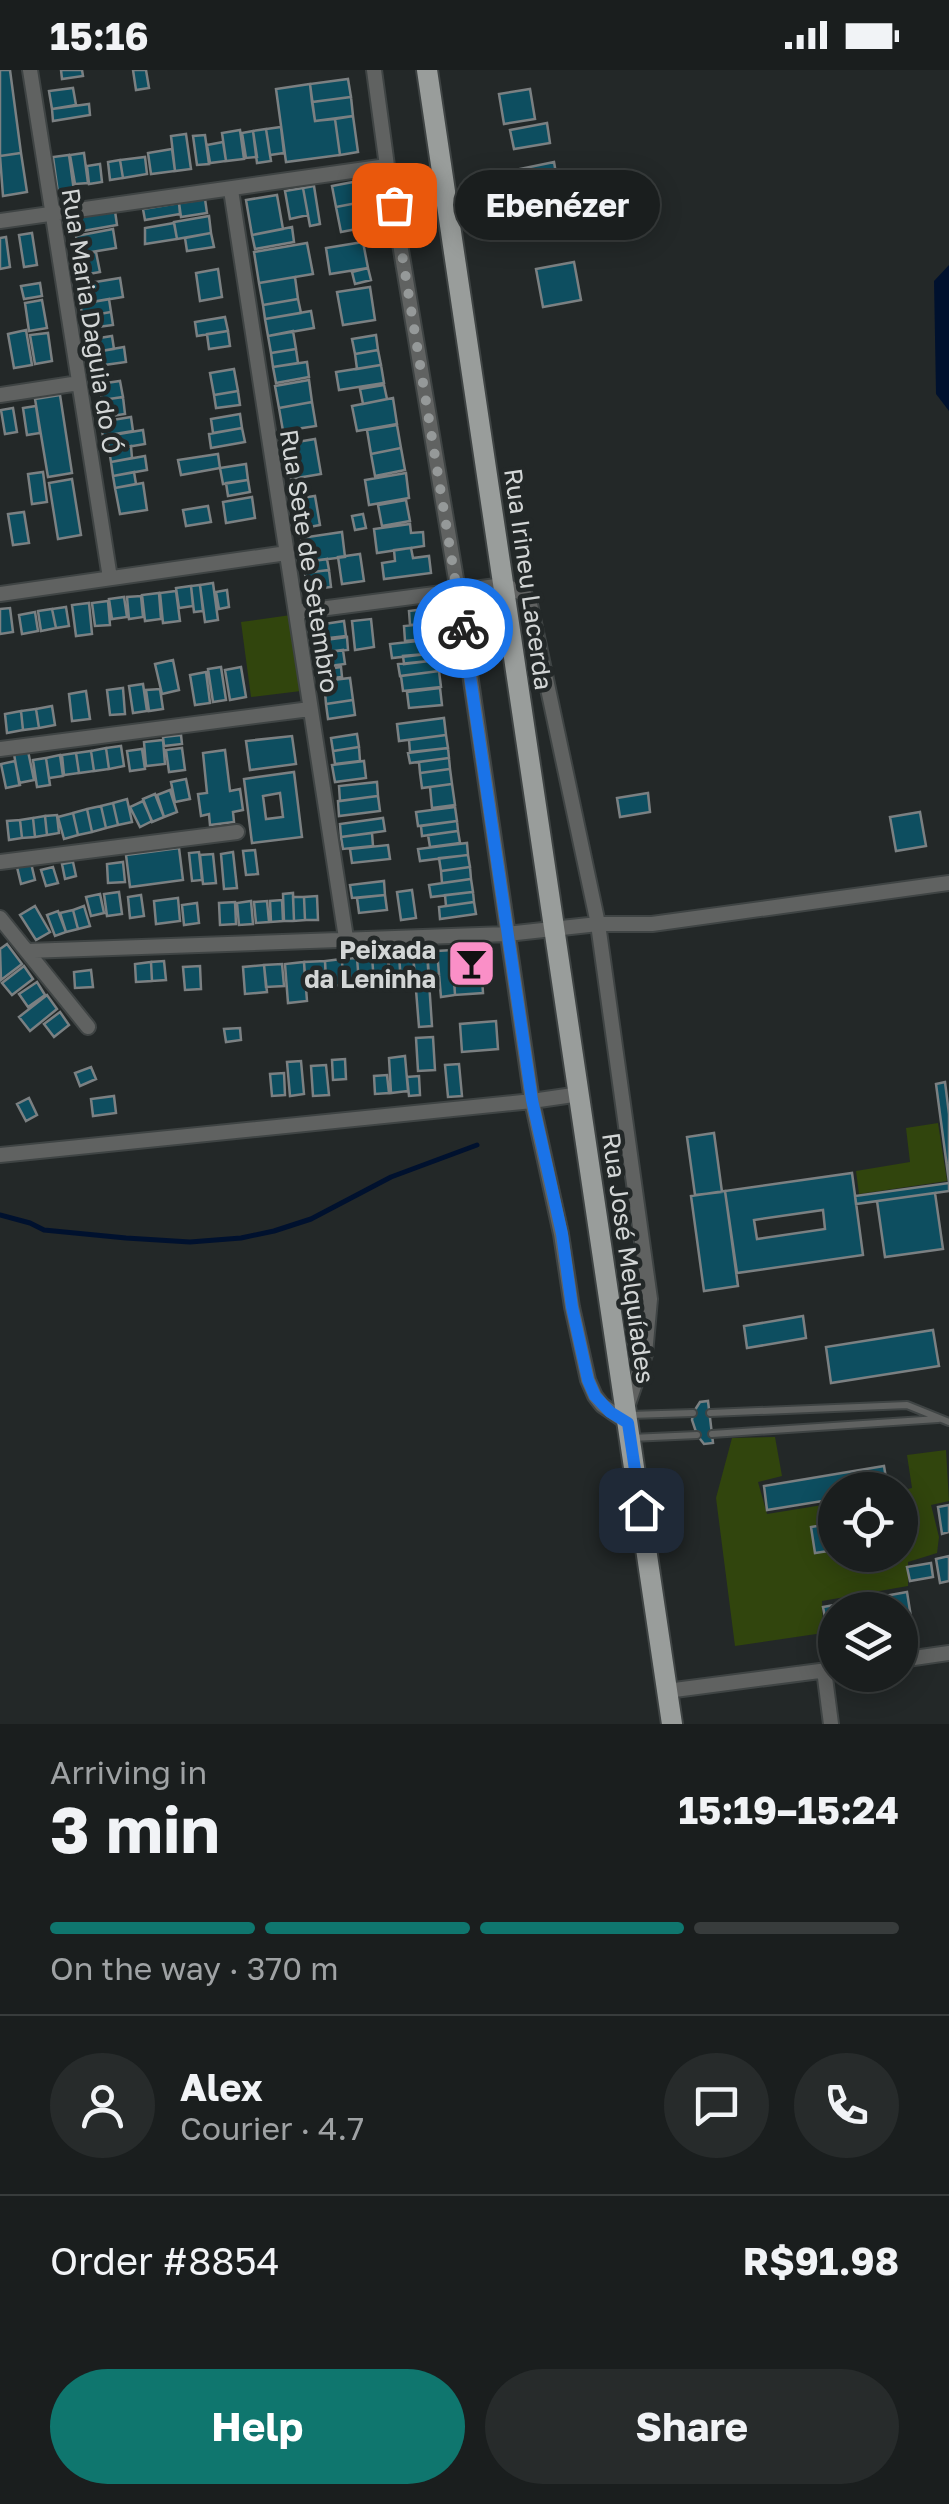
<!DOCTYPE html>
<meta charset="utf-8">
<style>
:root{--surface:#1a1e1e;--page:#272b2b;--text:#f1f3f6;--muted:#9fa2a4;--line:#383c3c;--accent:#0f766e}
body{margin:0;font-family:"Golos Text",sans-serif;background:var(--page);color:var(--text);height:100vh;display:flex;flex-direction:column;font-size:38px;white-space:nowrap}
*{box-sizing:border-box;margin:0}
p{font-size:32px;color:var(--muted)}
.icon{flex:none;width:55px;height:55px;fill:none;stroke:currentColor;stroke-width:2;stroke-linecap:round;stroke-linejoin:round}
.map{position:relative;height:1654px;overflow:hidden}
.details{display:flex;flex-direction:column;background:var(--surface);flex:1}
.details>*{flex:none}
.tools{position:absolute;left:818px;top:1402px;display:grid;gap:20px}
.tools a{display:grid;place-items:center;width:100px;height:100px;border-radius:50%;background:var(--surface);box-shadow:0 5px 25px #0003,0 0 0 2px var(--line);font-size:50px}
.pin{position:absolute;display:grid;place-items:center;width:85px;height:85px;color:#fff;margin:-42px;border-radius:20px;box-shadow:0 5px 15px #0006}
.courier{position:absolute;display:grid;place-items:center;width:100px;height:100px;margin:-50px;border:8px solid #1a73e8;border-radius:50%;background:#fff;color:#222;box-shadow:0 2px 12px #0007}
.bubble{position:absolute;height:70px;border-radius:35px;background:var(--surface);box-shadow:0 5px 25px #0003,0 0 0 2px var(--line);font-size:32px;font-weight:700;line-height:70px;text-align:center}
.summary em{font-style:normal;font-weight:700}
.summary div{display:flex;flex-direction:column-reverse}
.summary{display:flex;align-items:center;justify-content:space-between;height:170px;padding:0 50px}
h1{font-size:65px;font-weight:700;line-height:75px}
.bar{display:grid;grid-template-columns:repeat(4,1fr);gap:15px 10px;align-content:center;height:120px;padding:0 50px}
.bar i{height:12px;border-radius:8px;background:var(--line)}
.bar .on{background:var(--accent)}
.bar p{grid-column:span 4}
.line{display:flex;align-items:center;gap:25px;padding:0 50px;border-top:2px solid var(--line)}
.line div{flex:1}
.round{display:grid;place-items:center;flex:none;width:105px;height:105px;border-radius:52px;background:var(--page)}
.primary-button{display:flex;gap:20px;margin-top:auto;padding:20px 50px}
.primary-button a{flex:1;height:115px;border-radius:60px;background:var(--accent);color:#fff;font-size:40px;font-weight:700;line-height:115px;text-align:center}
.primary-button a+a{background:var(--page);color:var(--text)}
.status{display:flex;justify-content:space-between;align-items:center;height:70px;padding:0 50px;background:var(--surface);direction:ltr}
.status svg{height:28px;fill:currentColor}
.map>svg:first-child{display:block}
</style>
<div class="status"><b>15:16</b><svg viewBox="0 0 49 12"><path d="M0 12V9h3v3zM5 12V6h3v6zM10 12V3h3v9zM15 12V0h3v12zM26 1h20v11H26zM47 4h2v5h-2z"/></svg></div>
<div class="map">
<svg width="949" height="1654" viewBox="0 0 949 1654">
<rect width="100%" height="100%" fill="#232828"/>
<path fill="#31450d" d="M291,545L301,621L251,627L241,552Z
M938,1053L947,1111L859,1124L856,1101L910,1092L906,1058Z
M775,1367L782,1406L758,1412L767,1444L835,1433V1485H900V1421L912,1418L907,1385L946,1380L949,1431L931,1435L939,1467L937,1483L908,1492V1516L822,1531L823,1563L735,1576L716,1428L732,1368Z"/>
<path fill="#00112e" d="M949,195V341L936,324L934,211Z"/>
<g fill="none" stroke-linecap="round" stroke-linejoin="round">
<path stroke="#00112e" stroke-width="5" d="M0,1145L30,1153L44,1160L126,1168L190,1172L241,1168L274,1161L311,1149L391,1107L477,1075"/>
</g>
<path fill="#0d4e60" stroke="#7b8082" stroke-width="2.5" fill-rule="evenodd" d="M0,0H10L21,83L0,86Z
M61,0H82L83,6L62,9Z
M133,0H146L149,18L136,20Z
M348,9L351,27L312,32L310,14Z
M310,14L315,51L335,49L340,85L286,92L276,19Z
M73,18L76,35L52,39L49,21Z
M530,19L535,49L504,54L499,24Z
M351,27L353,46L315,51L312,32Z
M89,34L90,45L53,51L52,39Z
M353,46L358,82L340,85L335,49Z
M547,53L550,73L514,79L510,60Z
M281,57L284,83L270,85L266,59Z
M266,59L271,91L257,93L253,61Z
M240,60L244,89L226,91L222,63Z
M253,61L257,87L246,88L242,63Z
M186,64L191,99L175,101L171,66Z
M205,65L209,94L197,95L193,66Z
M223,72L226,91L210,93L207,75Z
M172,79L175,101L151,104L148,83Z
M21,83L27,122L3,126L0,86Z
M84,83L88,113L75,114L70,85Z
M69,85L74,121L58,123L53,87Z
M145,87L147,104L123,108L120,90Z
M120,90L123,108L110,110L108,92Z
M554,92L564,149L530,156L520,99Z
M100,94L102,112L89,114L87,96Z
M353,112L357,133L336,137L332,116Z
M314,116L320,154L310,156L303,118Z
M303,118L308,145L290,149L285,121Z
M277,125L283,159L252,165L246,130Z
M205,129L207,143L181,147L179,133Z
M179,133L180,144L145,150L143,139Z
M357,133L362,158L341,162L336,137Z
M115,141L117,155L77,162L75,147Z
M209,146L211,163L177,169L174,152Z
M174,153L177,169L145,174V158Z
M292,157L294,172L255,179L252,165Z
M113,159L116,178L79,184L76,166Z
M32,163L37,195L24,197L19,165Z
M211,163L214,177L187,181L185,168Z
M6,167L10,197L0,199V168Z
M363,172L368,198L330,204L326,178Z
M307,173L313,204L259,213L254,182Z
M96,182L100,202L83,205L80,184Z
M574,192L581,230L543,237L536,199Z
M368,198L371,210L355,214L352,202Z
M218,199L222,227L200,231L196,203Z
M295,207L298,229L263,235L259,213Z
M120,208L123,227L80,234L77,215Z
M40,213L42,226L24,229L21,216Z
M370,217L375,250L343,255L337,222Z
M109,229L111,242L83,247L80,234Z
M298,229L301,243L265,249L263,235Z
M42,230L47,258L29,261L25,233Z
M311,241L314,258L268,266L265,249Z
M111,242L113,255L90,258L88,246Z
M225,247L228,261L197,266L195,252Z
M26,260L32,295L14,298L8,264Z
M228,261L230,276L209,279L207,264Z
M293,261L296,279L271,283L268,266Z
M48,263L52,291L35,294L30,265Z
M376,265L378,280L355,284L352,269Z
M112,266L114,279L95,282L93,269Z
M124,277L126,292L97,296L95,282Z
M296,279L298,293L273,297L271,283Z
M378,280L381,295L357,299L355,284Z
M307,292L309,307L276,313L273,297Z
M381,295L384,313L339,320L336,302Z
M234,299L238,321L214,325L210,303Z
M309,310L312,332L279,338L275,316Z
M120,311L123,327L102,330L99,314Z
M384,315L387,329L363,334L360,319Z
M238,321L240,335L216,338L214,325Z
M60,325L72,403L48,407L35,329Z
M123,327L125,344L104,347L102,330Z
M393,328L397,354L357,361L352,336Z
M312,332L316,356L283,361L279,338Z
M36,336L40,363L27,365L23,338Z
M13,338L17,362L5,364L1,340Z
M240,344L242,358L213,363L211,349Z
M131,347L133,361L103,366L100,352Z
M397,355L401,378L371,384L367,360Z
M242,358L245,372L211,378L209,364Z
M143,360L145,374L109,380L107,366Z
M315,369L321,404L291,409L285,374Z
M131,376L132,388L111,392L109,380Z
M401,378L405,400L375,406L371,384Z
M218,384L220,398L181,405L178,390Z
M145,386L147,400L113,406L111,392Z
M246,394L248,410L223,414L220,398Z
M43,402L47,432L32,434L28,404Z
M134,402L136,414L115,418L113,406Z
M406,403L409,428L369,435L365,410Z
M72,409L81,465L58,469L49,413Z
M248,410L250,422L228,426L226,413Z
M143,413L147,440L120,444L115,418Z
M315,426L320,455L299,459L294,429Z
M252,427L255,448L226,453L223,432Z
M406,430L410,451L382,456L378,435Z
M208,436L211,452L186,456L183,440Z
M24,442L29,473L13,475L8,444Z
M363,444L366,458L355,460L352,446Z
M410,454L411,463L423,462L424,476L377,483L374,459Z
M342,462L345,487L304,492L301,468Z
M411,478L413,488L429,486L431,503L384,509L382,493L395,491L394,480Z
M360,484L364,511L342,514L338,487Z
M327,489L329,500L305,503L304,492Z
M329,500L331,517L307,520L305,503Z
M213,513L218,550L205,552L200,515Z
M200,515L203,541L194,542L191,516Z
M191,516L193,536L179,538L176,518Z
M227,520L229,537L219,539L216,522Z
M176,521L180,551L163,553L160,523Z
M159,523L161,549L145,551L142,525Z
M141,526L143,547L129,549L127,527Z
M124,527L127,547L112,549L109,529Z
M108,531L110,555L95,556L92,533Z
M89,533L92,564L76,566L72,535Z
M66,537L69,556L56,558L52,539Z
M10,538L13,562L0,564V539Z
M432,538L434,553L410,555L409,541Z
M52,539L56,558L41,561L38,541Z
M35,542L38,561L22,564L19,545Z
M371,549L374,577L355,580L352,551Z
M344,551L346,566L312,570L311,556Z
M434,553L435,568L405,571L404,556Z
M347,567L348,580L319,583L318,571Z
M436,569L437,583L392,588L390,574Z
M343,580L345,594L321,597L319,583Z
M437,583L438,590L404,594L403,586Z
M173,590L179,620L162,624L155,594Z
M438,590L439,601L400,606L398,594Z
M221,597L226,630L213,632L208,599Z
M241,597L246,627L230,630L225,600Z
M341,597L342,607L323,609L321,600Z
M439,601L441,617L403,621L401,606Z
M206,602L210,633L195,635L190,605Z
M350,608L353,630L326,634L324,611Z
M143,614L147,641L133,643L129,616Z
M123,618L125,644L110,645L107,620Z
M440,618L442,635L409,638L407,622Z
M160,619L163,639L149,641L146,620Z
M86,621L90,649L72,651L69,624Z
M353,630L355,645L328,649L326,634Z
M52,636L55,655L39,658L36,639Z
M36,639L39,658L23,660L21,641Z
M21,641L23,660L7,663L5,644Z
M444,648L446,665L399,671L397,654Z
M357,664L359,677L333,681L331,668Z
M181,665L182,674L164,676L163,667Z
M446,665L448,678L410,682L409,670Z
M292,666L296,694L250,700L246,671Z
M163,670L165,694L146,696L144,672Z
M121,676L124,696L109,699L106,678Z
M359,677L360,691L335,694L333,681Z
M106,678L109,699L94,701L91,681Z
M182,678L185,700L169,702L166,680Z
M448,678L449,688L410,693L408,683Z
M142,679L145,699L130,701L127,681Z
M225,680L230,721L240,719L243,740L233,742L234,752L210,755L209,744L201,746L198,724L207,723L203,683Z
M28,681L34,710L19,713L14,684Z
M91,681L94,701L79,703L76,683Z
M76,683L79,703L64,705L62,685Z
M60,685L63,706L49,708L46,688Z
M46,688L50,715L37,717L33,690Z
M449,688L450,699L420,703L419,692Z
M15,691L20,715L6,718L1,694Z
M364,691L366,708L335,712L332,695Z
M450,699L452,714L422,718L420,703Z
M294,702L302,767L252,773L244,709ZM280,723L283,747L266,749L263,726Z
M186,709L190,729L175,732L171,712Z
M377,712L378,726L340,731L339,716Z
M452,714L455,735L432,738L430,717Z
M170,720L177,742L164,747L157,725Z
M648,723L650,742L620,747L617,728Z
M155,724L164,747L152,752L143,729Z
M378,726L380,741L339,746L338,731Z
M127,729L132,752L118,755L113,733Z
M143,731L152,751L140,757L130,737Z
M113,733L118,755L106,758L101,736Z
M101,736L106,758L92,762L87,739Z
M455,737L457,751L418,756L416,742Z
M87,739L92,762L78,765L73,743Z
M920,742L926,776L896,781L890,747Z
M73,743L78,765L64,769L58,747Z
M57,745L59,763L47,765L45,746Z
M45,746L47,765L35,767L33,748Z
M33,748L35,767L22,768L20,750Z
M383,748L385,761L341,767L340,754Z
M20,750L22,768L9,770L7,751Z
M457,751L458,761L422,766L421,756Z
M458,761L460,773L430,777L428,765Z
M372,763L373,776L343,779L341,767Z
M467,773L468,785L420,791L418,779Z
M388,775L390,789L352,793L350,779Z
M179,778L183,810L130,817L126,785Z
M255,780L258,804L246,805L243,781Z
M199,782L202,810L192,811L189,783Z
M233,782L237,818L224,819L221,784Z
M213,784L216,813L203,814L200,785Z
M468,785L470,797L441,801L439,788Z
M73,792L76,806L65,809L62,794Z
M123,792L125,812L108,813L107,794Z
M31,793L35,810L21,814L17,797Z
M53,797L58,813L46,816L41,800Z
M470,797L471,809L442,813L441,801Z
M471,809L473,822L431,827L429,815Z
M384,811L385,825L352,828L350,815Z
M412,820L416,848L401,850L397,822Z
M119,822L122,844L107,846L104,824Z
M473,822L474,832L446,836L445,825Z
M293,823L294,851H284L283,824Z
M100,824L104,843L91,846L86,827Z
M141,825L144,846L130,848L128,827Z
M385,825L387,840L359,843L357,828Z
M317,826L318,850H305L304,827Z
M293,827H304L305,850L294,851Z
M178,828L180,851L156,854L154,831Z
M282,830L283,851L271,852L270,831Z
M251,831L253,854L239,855L237,833Z
M267,831L269,852L256,853L254,832Z
M235,832L236,854L220,855L219,833Z
M474,832L476,844L440,849L439,837Z
M197,833L199,853L184,855L182,835Z
M35,836L50,862L36,870L20,845Z
M84,836L90,856L78,859L73,840Z
M73,840L78,859L66,862L60,843Z
M58,841L66,862L55,866L47,845Z
M7,874L22,894L1,910L0,879Z
M479,878L481,907L454,909L452,880Z
M452,880L455,925L441,927L437,881Z
M437,881L439,904L429,905L427,882Z
M427,882L432,956L419,957L413,883Z
M413,883L415,913L401,914L399,885Z
M399,885L401,911H389L388,886Z
M388,886L390,911L374,912L372,887Z
M372,887L374,912L359,913L357,888Z
M357,888L359,913L343,915L342,889Z
M342,889L343,915L326,916L325,891Z
M164,891L166,910L152,911L151,892Z
M325,891L326,908L305,910L304,892Z
M151,892L152,911L136,912L135,894Z
M304,892L307,931L288,933L285,894Z
M282,894L284,916L266,917L264,895Z
M264,895L267,922L245,924L243,897Z
M24,896L33,909L12,925L2,913Z
M200,896L201,919L185,920L183,897Z
M91,900L93,917L75,918L74,902Z
M482,907L483,923L455,925L454,909Z
M37,912L45,925L28,937L19,924Z
M47,925L57,939L30,961L19,947Z
M60,942L69,955L54,967L44,954Z
M496,951L498,979L462,982L460,954Z
M240,958L241,970L226,972L224,959Z
M433,967L435,1000L418,1001L416,968Z
M405,986L408,1021L391,1023L389,988Z
M345,989L346,1009L333,1010L332,990Z
M301,991L304,1024L290,1026L287,992Z
M459,994L462,1026L448,1027L445,995Z
M326,995L329,1025L313,1026L311,996Z
M91,997L96,1009L80,1016L75,1003Z
M284,1003L285,1025L272,1026L270,1004Z
M387,1005L389,1023L375,1024L374,1006Z
M419,1006L420,1025L409,1026L407,1007Z
M945,1012L949,1044V1112L936,1014Z
M114,1026L116,1043L93,1046L91,1029Z
M29,1028L37,1045L26,1051L17,1034Z
M714,1063L722,1122L695,1125L687,1067Z
M852,1103L863,1185L737,1203L725,1121ZM823,1140L825,1159L757,1169L754,1150Z
M949,1113V1121L856,1134L855,1126Z
M725,1121L738,1216L704,1221L691,1126Z
M935,1123L943,1179L885,1187L877,1131Z
M803,1246L806,1268L747,1278L744,1256Z
M933,1260L939,1296L831,1313L826,1277Z
M708,1331L713,1373L704,1374L697,1365L692,1350L693,1343L700,1332Z
M884,1396L888,1420H835V1429L767,1440L764,1416Z
M949,1435V1462L942,1464L938,1437Z
M835,1453V1480L815,1483L811,1457Z
M949,1486V1511L940,1513L936,1489Z
M931,1493L933,1507L910,1511L907,1497Z
M907,1522L911,1547L900,1549V1540H835V1561L828,1562L823,1537Z"/>
<g fill="none" stroke-linecap="round" stroke-linejoin="round">
<defs>
<path id="service" d="M710,1343L907,1335L949,1352
M630,1345L693,1343
M712,1364L938,1349
M631,1368L697,1365"/>
<path id="minor" d="M30,0L110,508
M374,0L387,96L458,521L532,1031L561,1164L572,1237L588,1310L595,1326L602,1335L628,1353
M231,120L346,868
M0,151L387,96
M0,325L79,313
M0,524L287,483
M297,542L504,515L524,524L530,534L598,854L650,1229L645,1284L627,1337
M0,679L310,639
M0,792L237,762
M0,848L88,957
M27,881L507,864L598,854H652L949,813
M0,1085L532,1031L580,1024
M900,1590L949,1583
M824,1600L831,1654
M667,1621L835,1599"/>
<path id="primary" d="M427,0L672,1654"/>
</defs>
<use href="#service" stroke="#3f4444" stroke-width="10"/>
<use href="#minor" stroke="#3f4444" stroke-width="18"/>
<use href="#primary" stroke="#3f4444" stroke-width="24"/>
<use href="#service" stroke="#606261" stroke-width="6"/>
<use href="#minor" stroke="#606261" stroke-width="14"/>
<use href="#primary" stroke="#999d9b" stroke-width="20"/>
</g>
<g fill="none" stroke-linecap="round" stroke-linejoin="round">
<path stroke="#959999" stroke-width="10" stroke-dasharray="0 18" d="M394,135L463,558"/>
<path stroke="#1a73e8" stroke-width="12" d="M463,558L532,1030L562,1164L572,1237L588,1310L595,1326L610,1342L628,1353L641,1440"/>
</g>
<defs>
<symbol id="bar-square" viewBox="-11 -11 22 22"><rect x="-9" y="-9" width="18" height="18" rx="4" fill="#fa8fc7" stroke="#232828"/><path d="M-6-5H6L.8 .8V4.5H3.5V6h-7V4.5H-.8V.8Z" fill="#111"/></symbol>
</defs>
<g fill-rule="evenodd">
<use href="#bar-square" x="444" y="866" width="55" height="55"/>
</g>
<g text-anchor="middle" dominant-baseline="central" stroke-width="9" stroke-linejoin="round" paint-order="stroke">
<g font-size="25" fill="#d3d6d6" stroke="#232828">
<text transform="translate(92 251) rotate(81)">Rua Maria Daguia do Ó</text>
<text transform="translate(310 491) rotate(81)">Rua Sete de Setembro</text>
<text transform="translate(529 509) rotate(82)">Rua Irineu Lacerda</text>
<text transform="translate(629 1188) rotate(82)">Rua José Melquíades</text>
</g>
<g font-size="25" font-weight="bold" fill="#d3d6d6" stroke="#232828" text-anchor="end">
<text x="436" y="879">Peixada<tspan x="436" dy="29">da Leninha</tspan></text>
</g>
</g>
</svg>
<div class="tools">
<a><svg class="icon" aria-label="locate" viewBox="0 0 24 24"><circle cx="12" cy="12" r="6"/><path d="M12 2v4M12 18v4M2 12h4M18 12h4"/></svg></a>
<a><svg class="icon" aria-label="layers" viewBox="0 0 24 24"><path d="M12 4l9 5-9 5-9-5zM3 14l9 5 9-5"/></svg></a>
</div>
<div class="pin" style="left:394px;top:135px;background:#ea580c"><svg class="icon" aria-label="bag" viewBox="0 0 24 24"><path d="M5 8h14l-1 12H6zM9 8a3 3 0 0 1 6 0"/></svg></div>
<div class="pin" style="left:641px;top:1440px;background:#1f2937"><svg class="icon" aria-label="home" viewBox="0 0 24 24"><path d="M3 11l9-7 9 7M6 9v11h12V9"/></svg></div>
<div class="courier" style="left:463px;top:558px"><svg class="icon" aria-label="bike" viewBox="0 0 24 24"><circle cx="6" cy="16" r="4"/><circle cx="18" cy="16" r="4"/><path d="M6 16l4-8h5l3 8M10 8l3 8H6M13 5h3"/></svg></div>
<div class="bubble" style="left:455px;top:100px;width:205px">Ebenézer</div>
</div>
<section class="details">
<div class="summary"><div><h1>3 min</h1><p>Arriving in</p></div><em>15:19–15:24</em></div>
<div class="bar"><i class="on"></i><i class="on"></i><i class="on"></i><i></i><p>On the way · 370 m</p></div>
<div class="line" style="height:180px"><a class="round"><svg class="icon" aria-label="person" viewBox="0 0 24 24"><circle cx="12" cy="8" r="4"/><path d="M4 21q1-7 8-7t8 7"/></svg></a><div><b>Alex</b><p>Courier · 4.7</p></div><a class="round"><svg class="icon" aria-label="chat" viewBox="0 0 24 24"><path d="M4 5h16v11H9l-5 4z"/></svg></a><a class="round"><svg class="icon" aria-label="phone" viewBox="0 0 24 24"><path d="M5 4h4l2 5-3 2q2 4 5 5l2-3 5 2v4C11 20 4 13 5 4z"/></svg></a></div>
<div class="line" style="height:130px"><div>Order #8854</div><b>R$91.98</b></div>
<div class="primary-button"><a>Help</a><a>Share</a></div>
</section>
